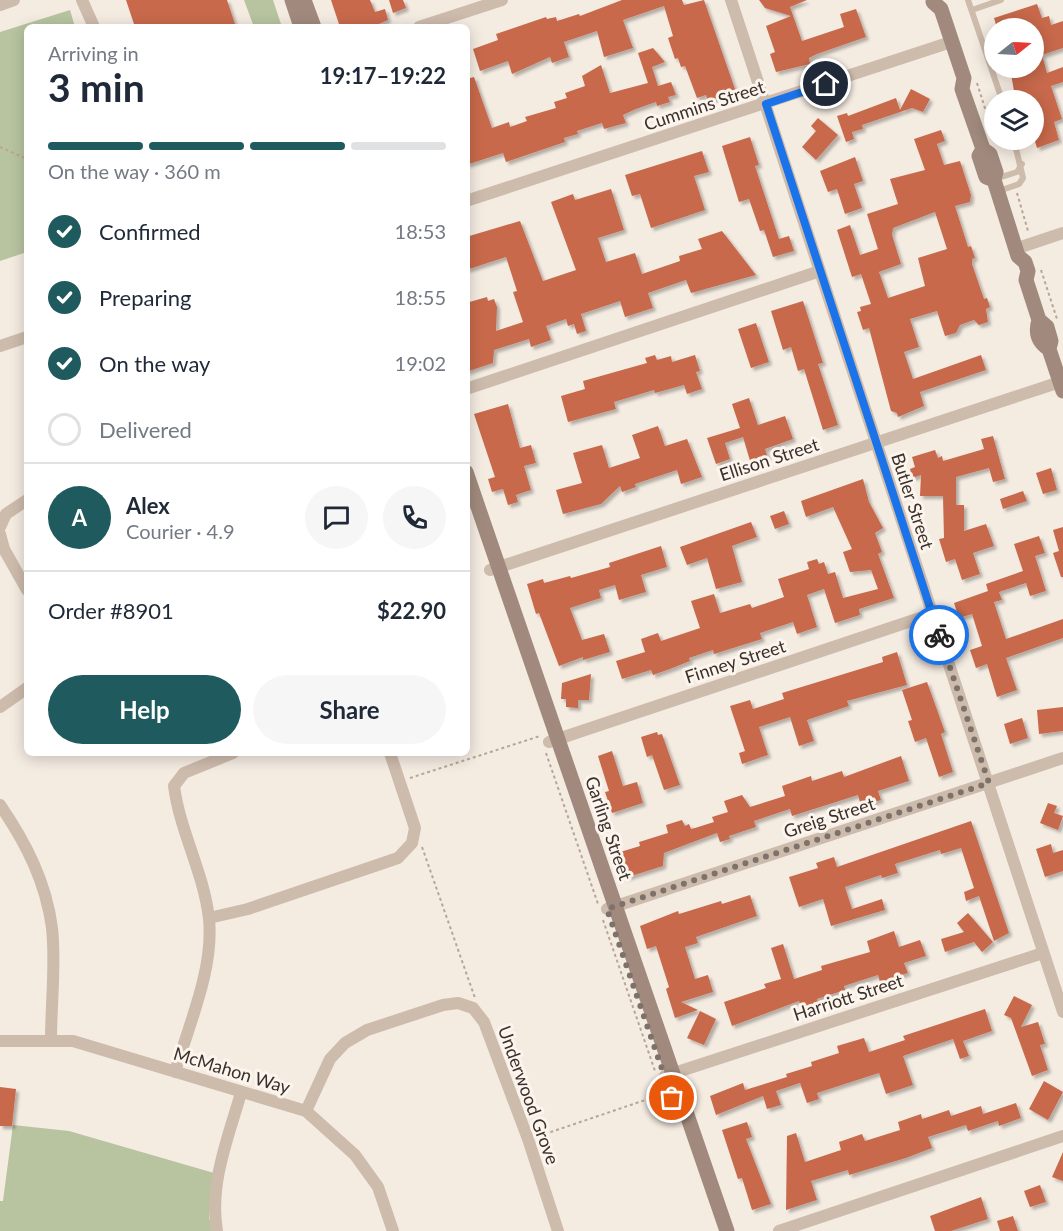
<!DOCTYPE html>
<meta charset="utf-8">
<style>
:root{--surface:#fff;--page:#f6f6f7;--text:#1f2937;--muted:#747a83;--line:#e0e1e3;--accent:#1f5a5e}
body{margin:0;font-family:Lato,sans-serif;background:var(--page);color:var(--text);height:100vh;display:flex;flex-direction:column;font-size:22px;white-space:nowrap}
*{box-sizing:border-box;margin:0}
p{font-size:20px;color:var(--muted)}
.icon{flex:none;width:33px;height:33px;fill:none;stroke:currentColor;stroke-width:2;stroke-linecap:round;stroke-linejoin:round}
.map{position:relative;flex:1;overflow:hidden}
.panel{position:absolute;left:24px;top:24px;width:446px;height:732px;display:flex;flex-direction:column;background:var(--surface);border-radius:9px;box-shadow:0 3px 15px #0003}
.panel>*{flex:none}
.needle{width:39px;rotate:72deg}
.tools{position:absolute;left:984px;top:18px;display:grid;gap:12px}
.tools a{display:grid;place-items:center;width:60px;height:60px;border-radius:50%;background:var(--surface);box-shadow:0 3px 15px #0003;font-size:30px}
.pin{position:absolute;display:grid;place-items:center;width:51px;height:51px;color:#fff;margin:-26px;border:3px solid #fff;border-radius:50%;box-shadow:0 2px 6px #0007}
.courier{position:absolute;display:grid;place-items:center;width:60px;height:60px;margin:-30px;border:4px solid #1a73e8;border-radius:50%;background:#fff;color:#222;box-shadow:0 2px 8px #0007}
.head em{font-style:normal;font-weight:700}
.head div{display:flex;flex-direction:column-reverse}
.head{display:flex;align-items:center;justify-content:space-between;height:102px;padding:0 24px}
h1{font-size:39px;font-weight:700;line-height:45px}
.bar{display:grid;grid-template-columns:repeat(4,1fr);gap:9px 6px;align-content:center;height:72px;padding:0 24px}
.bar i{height:8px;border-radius:4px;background:var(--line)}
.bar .on{background:var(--accent)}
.bar p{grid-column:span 4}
.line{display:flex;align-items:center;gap:15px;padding:0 24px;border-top:2px solid var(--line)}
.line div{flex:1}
.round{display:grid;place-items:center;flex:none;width:63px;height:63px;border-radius:32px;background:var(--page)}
ol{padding:0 24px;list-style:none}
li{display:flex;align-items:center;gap:18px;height:66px}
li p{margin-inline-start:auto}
li .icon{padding:6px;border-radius:50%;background:var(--accent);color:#fff;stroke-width:4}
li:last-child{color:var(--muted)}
li i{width:33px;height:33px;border:3px solid var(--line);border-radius:50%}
.cta{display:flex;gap:12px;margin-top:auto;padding:12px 24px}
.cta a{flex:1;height:69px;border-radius:36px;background:var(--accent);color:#fff;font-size:24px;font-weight:700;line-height:69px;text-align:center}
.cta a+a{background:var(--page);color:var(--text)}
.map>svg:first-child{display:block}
</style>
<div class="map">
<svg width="1063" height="1231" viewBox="0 0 1063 1231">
<defs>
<filter id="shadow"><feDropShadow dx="3" dy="3" stdDeviation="1.5" flood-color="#0004"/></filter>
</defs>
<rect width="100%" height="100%" fill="#f4ebe1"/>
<path fill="#b8c4a0" d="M244,0H273L282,27H254Z
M70,10L75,27H27V252L0,261V32Z
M13,1125L69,1131L214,1173L209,1218L213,1231H0V1201H3Z"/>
<path fill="#c8694b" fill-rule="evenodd" filter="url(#shadow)" d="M126,0H227L236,27H135Z
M331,0H370L375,12L385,9L388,20L372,27H340Z
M389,0H403L406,8L393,13Z
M622,0H682L684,5L704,0L736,92L708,101L706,95L697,98L685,66L681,67L678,58L675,59L668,38L673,36L664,6L623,20L633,48L604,57L597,31L564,42L569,57L552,63L550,57L512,74L508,61L480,71L473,49L498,40L496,34L546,17L547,19L556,17L557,21L579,14L580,16Z
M759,0H807L790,7L802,41L844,27L840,14L856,9L866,37L817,54L809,58L810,64L776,72L770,54L775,52L766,26L791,16L765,8Z
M1037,4L1042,18L1049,16L1051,25L1063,21V48L1042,55L1047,73L1063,67V82L1051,86L1062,119L1054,122L1059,140L1037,148L1034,138V100H1021L1019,95L1015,97L1010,68H1034V28H997L994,18Z
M653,48L665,62L652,67L658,86L671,82L676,95L668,97L670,102L657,106L656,102L636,109L623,115L626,123L604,129L602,123L577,131L578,134L564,138L565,142L506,162L503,153L466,165V79L474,77L492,128L509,122L510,127L527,121L525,117L556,108L554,102L567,98L565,93L585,86L582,76L601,65L610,93L648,83L638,53Z
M911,89L930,99L923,112L912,108L862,125L863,129L852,132L854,139L846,142L837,116L847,113L848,116L896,98L900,110Z
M818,118L838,135L816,160L802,147L816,131L811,126Z
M941,130L945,141L937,144L944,165L960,161L971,195L970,202L955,206L968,247L971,246L975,258L972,259V264L984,299L987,298L990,307L986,309L988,322L979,325L974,320L960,325L956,333L945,336L937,311L910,319L919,347L904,352L913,379L981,355L986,370L920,392L924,406L898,417L897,413L891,411L869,328L863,330L857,312L861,311L860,307L871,304L861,274L852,277L837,230L850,225L860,255L878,249L867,214L898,204L890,179L925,170L914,139ZM935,212L947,249L918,258L925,286L888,298L879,272L901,264L892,235L893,228Z
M750,137L759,165L755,166L779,239L789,236L794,251L773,257L764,230L760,231L749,199L739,202L722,146Z
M702,151L709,172L694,176L705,210L651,228L640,194L632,196L625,175Z
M855,157L863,181L854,184L862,208L845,214L837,189L828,192L820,171Z
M611,189L624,230L598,238L606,262L635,253L642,274L680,261L679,256L702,249L698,239L722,231L756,275L691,293L686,280L648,293L653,308L625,317L620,301L581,314L586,331L577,334L574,324L568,326L566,319L546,326L551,340L531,347L529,339L494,350L493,363L466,372V303L487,297L488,301L494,299L497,307L496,331L523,322L513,292L517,291L506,257L466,270V237L520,221L543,281L576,270L551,202L573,194L575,200Z
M803,301L823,363L818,364L838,425L823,430L804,369L798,371L791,347L783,350L771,311Z
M756,323L769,362L751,368L738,329Z
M655,355L657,360L671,356L672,362L695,355L700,371L696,372L702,389L687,394L684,385L655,393L654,390L614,402L616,409L568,422L561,396L585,389L583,381L647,363L645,358Z
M749,398L758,425L785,416L793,439L765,449L768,458L751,464L743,437L725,443L730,459L716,464L707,438L740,428L732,404Z
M508,404L520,448L531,445L536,463L524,466L531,490L516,495L518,502L508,505L503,489L492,492L488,479L495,477L474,414Z
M658,426L665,446L687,439L702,477L681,484L677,470L635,484L636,487L622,492L620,486L601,504L563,514L556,490L582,483L573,453L602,445L609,468L640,458L632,435Z
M993,436L1005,479L993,482L989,468L956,477V505H964V531L986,524L994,546L973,553L980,574L962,580L955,559L946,562L939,539L944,538L943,496H920L921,475L912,478L910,469L915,467L912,457L935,450L938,458L942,456L943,461L984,449L981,439Z
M1051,468L1057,490L1043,494L1036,473Z
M863,479L869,502L883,528L875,533L882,552L878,554L894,598L859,609L860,615L835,623L824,589L807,595L817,627L797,634L793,622L760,633L762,639L714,654L713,650L689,658L690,661L670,669L653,675L651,670L622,679L616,661L645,652L641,639L658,633L661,641L700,628L691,601L714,594L720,613L750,604L752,608L784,597L778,579L809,569L807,562L817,559L819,564L824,562L828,574L835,572L843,598L878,589L871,570L850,572L843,552L852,549L833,507L806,517L801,501Z
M1023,491L1027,501L1003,509L1000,499Z
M784,511L789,524L775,529L770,516Z
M751,522L757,537L732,546L742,582L716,589L707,558L687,565L680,547Z
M1063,527V577H1061L1053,553L1059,551L1053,530Z
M1039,536L1045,553L1035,556L1046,591L1030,596L1026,583L999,592L1002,600L994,602L1006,639L1063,619V638L1006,658L1017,690L997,697L987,664L976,668L970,650L982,646L972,614L959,618L954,603L988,591L986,584L1023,571L1014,544Z
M661,546L667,567L641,575L646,592L619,600L615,585L599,590L601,598L570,608L582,640L604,634L610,652L583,660V657L559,666L539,613L536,614L527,584L543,579L544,583L570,576L571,578L610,567L609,563Z
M897,652L907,685L847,701L849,706L807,720L814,741L799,746L790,717L759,727L768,755L742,764L739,753L745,751L730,706L750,700L753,709L784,699L782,693L883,662L882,657Z
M591,674L589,700H578V708L566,707V699H561L562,683Z
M927,682L945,732L941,734L953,772L939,777L926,738L915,742L908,721L912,720L902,690Z
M1063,707V731L1039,734L1037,710Z
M1022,718L1028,738L1010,744L1004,724Z
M657,732L658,735L662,734L680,785L664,790L652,755L647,757L641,737Z
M612,751L623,786L637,782L643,803L612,813L605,792L609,791L598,756Z
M901,756L909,781L878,791L881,800L861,806L858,795L792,816L790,809L754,821L756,827L729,836L730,839L720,842L717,833L664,853L663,866L625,878L617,853L640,846L639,842L668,833L666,825L682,820L685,826L689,824L691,829L695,828L714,822L712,817L728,812L724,801L742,795L750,807L785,796L782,786L811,776L812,781L842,771L844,777Z
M1048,803L1057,806L1054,813L1063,816L1058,830L1040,823Z
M971,821L1009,933L994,941L979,896L966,901L964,892L974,888L961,848L941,854L940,850L895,864L898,873L882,878L881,875L845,887L852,909L882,899L885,910L831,926L823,899L799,907L789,877L818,868L816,863L834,857L837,867Z
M1051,844L1053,853L1063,850V871L1045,877L1036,849Z
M750,895L757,916L696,937L698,943L685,947L695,979L708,975L713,992L681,1002L698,1010L675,1018L666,989L669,987L656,946L647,949L640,926L678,911L679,914L721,901L722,904Z
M968,913L993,942L982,952L974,942L945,952L941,939L964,932L957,923Z
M894,931L899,947L920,940L926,956L904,963L908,973L880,982L878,975L844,986L845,990L817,999L819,1006L802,1011L799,1001L732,1026L724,1002L766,988L764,984L781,979L771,948L783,944L794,979L822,970L821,966L870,952L867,941Z
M1014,996L1032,1005L1021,1027L1038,1022L1045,1044L1040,1045L1048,1070L1032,1076L1011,1018L1004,1015Z
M985,1009L992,1031L963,1041L969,1056L960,1059L953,1039L903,1056L913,1085L886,1094L879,1073L817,1093L819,1099L807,1103L800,1083L776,1091L781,1105L767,1109L763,1096L716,1115L710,1096L743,1083L745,1090L787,1077L786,1074L812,1066L811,1062L839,1053L837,1046L864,1038L869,1052L905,1040L903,1036Z
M700,1011L716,1019L704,1045L687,1038Z
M1044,1081L1063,1092L1048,1120L1029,1109Z
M0,1087L16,1089L12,1126H0Z
M1016,1103L1021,1118L999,1126L998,1121L968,1131L966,1125L928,1137L932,1148L906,1158L849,1175L848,1170L811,1181L817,1200L786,1210L787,1136L796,1133L805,1162L841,1150L839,1142L862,1134L865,1141L900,1130L898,1122L921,1114L922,1119L949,1110L951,1116L981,1106L983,1114Z
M747,1122L752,1137L746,1139L771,1204L752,1210L742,1178L738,1179L722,1130Z
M1063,1152V1181L1052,1177Z
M1040,1185L1046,1202L1030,1207L1024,1191Z
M981,1197L988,1219L951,1231H935L930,1216Z
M1013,1216L1018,1231H1000L997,1221Z"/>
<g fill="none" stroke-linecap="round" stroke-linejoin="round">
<path stroke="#b9a596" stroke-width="2" stroke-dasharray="3 3" stroke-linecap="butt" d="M977,83L994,137
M0,147L27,159
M1017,193L1028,231
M1041,270L1057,319
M546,753L598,904
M410,778L540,736
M422,847L475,998
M603,920L655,1071
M539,1136L663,1094L661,1088"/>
<path stroke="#cdbbac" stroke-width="6" d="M968,0L1002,100
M972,10L1001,0
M995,179L1017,172L1022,164
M999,191L1019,184L1023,178L1014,140"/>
<path stroke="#cdbbac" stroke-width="12" d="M82,0L94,27
M731,0L1063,1012
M0,5L14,0
M419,27L502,0
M466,201L951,42
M1015,249L1063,233
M0,346L27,337
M466,389L820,271
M0,527L6,514L27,500
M0,534L4,549L27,590
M490,570L1060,382
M0,707L27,688
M549,742L932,614
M0,805C26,843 46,882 52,928C56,964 51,1003 51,1040
M607,909L1063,758
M209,918L248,909L398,858L412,843L415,828L390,753
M0,1041H73L306,1111L355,1155L378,1187L393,1231
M175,1072C189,1024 214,969 209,919C204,873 180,832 174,786L184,773L233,753
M665,1076L1043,953
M306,1111L330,1059L345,1043L367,1030L443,1005L458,1003L473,1008L484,1022L528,1139L558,1231
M217,1231C209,1184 228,1138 241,1093
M779,1231L1063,1136"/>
<path stroke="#a18a7d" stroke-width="15" d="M292,0L301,27
M304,0L314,27
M933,2L941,9L964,78L962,89L983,149L990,154L996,172L994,180L1018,256L1025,262L1028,271L1026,280L1039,320L1047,327L1051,341L1049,349L1063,391
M983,149L979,156L986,177L994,180
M1039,320C1035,333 1038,342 1049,349
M466,472L727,1231"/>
</g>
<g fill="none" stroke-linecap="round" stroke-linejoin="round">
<path stroke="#7c716b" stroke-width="6" stroke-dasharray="0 10.8" d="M672,1098L607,909L989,783L939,635"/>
<path stroke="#1a73e8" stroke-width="8" d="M826,84L766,104L939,635"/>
</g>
<g text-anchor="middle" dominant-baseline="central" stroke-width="6" stroke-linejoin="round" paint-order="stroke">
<g font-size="18" fill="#3b302b" stroke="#fbf5ee">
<text transform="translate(704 105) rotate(-18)">Cummins Street</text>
<text transform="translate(769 459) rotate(-18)">Ellison Street</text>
<text transform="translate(913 501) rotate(72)">Butler Street</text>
<text transform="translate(735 661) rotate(-18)">Finney Street</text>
<text transform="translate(829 817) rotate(-18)">Greig Street</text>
<text transform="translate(609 828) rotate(71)">Garling Street</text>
<text transform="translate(848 997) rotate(-18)">Harriott Street</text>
<text transform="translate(232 1070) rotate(17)">McMahon Way</text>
<text transform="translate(529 1095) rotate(70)">Underwood Grove</text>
</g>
</g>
</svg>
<div class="tools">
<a><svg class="needle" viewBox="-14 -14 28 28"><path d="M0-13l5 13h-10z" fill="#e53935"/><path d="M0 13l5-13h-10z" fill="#747a83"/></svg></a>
<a><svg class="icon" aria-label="layers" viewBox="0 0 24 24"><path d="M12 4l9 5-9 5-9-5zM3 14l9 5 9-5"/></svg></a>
</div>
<div class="pin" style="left:672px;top:1098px;background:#ea580c"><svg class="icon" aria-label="bag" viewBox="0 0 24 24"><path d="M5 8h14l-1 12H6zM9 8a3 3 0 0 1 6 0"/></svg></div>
<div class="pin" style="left:826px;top:84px;background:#1f2937"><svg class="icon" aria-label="home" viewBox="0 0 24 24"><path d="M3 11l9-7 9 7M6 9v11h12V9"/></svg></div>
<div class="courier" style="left:939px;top:635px"><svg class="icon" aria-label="bike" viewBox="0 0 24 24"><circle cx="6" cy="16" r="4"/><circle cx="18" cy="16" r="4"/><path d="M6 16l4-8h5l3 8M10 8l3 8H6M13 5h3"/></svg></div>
<section class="panel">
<div class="head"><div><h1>3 min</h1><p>Arriving in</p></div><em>19:17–19:22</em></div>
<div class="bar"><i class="on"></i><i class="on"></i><i class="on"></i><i></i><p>On the way · 360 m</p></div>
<ol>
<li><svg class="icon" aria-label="check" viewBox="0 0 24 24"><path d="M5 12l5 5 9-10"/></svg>Confirmed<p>18:53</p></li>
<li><svg class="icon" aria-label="check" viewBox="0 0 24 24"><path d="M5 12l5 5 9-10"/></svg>Preparing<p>18:55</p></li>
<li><svg class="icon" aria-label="check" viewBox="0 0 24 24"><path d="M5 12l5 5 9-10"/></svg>On the way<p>19:02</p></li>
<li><i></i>Delivered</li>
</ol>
<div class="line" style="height:108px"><b class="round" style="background:var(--accent);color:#fff">A</b><div><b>Alex</b><p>Courier · 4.9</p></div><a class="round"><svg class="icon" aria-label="chat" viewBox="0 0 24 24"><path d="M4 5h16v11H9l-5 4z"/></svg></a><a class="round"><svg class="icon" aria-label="phone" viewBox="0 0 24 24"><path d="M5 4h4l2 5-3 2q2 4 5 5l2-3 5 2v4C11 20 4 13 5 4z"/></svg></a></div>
<div class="line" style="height:78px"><div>Order #8901</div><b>$22.90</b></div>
<div class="cta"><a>Help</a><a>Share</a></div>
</section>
</div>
